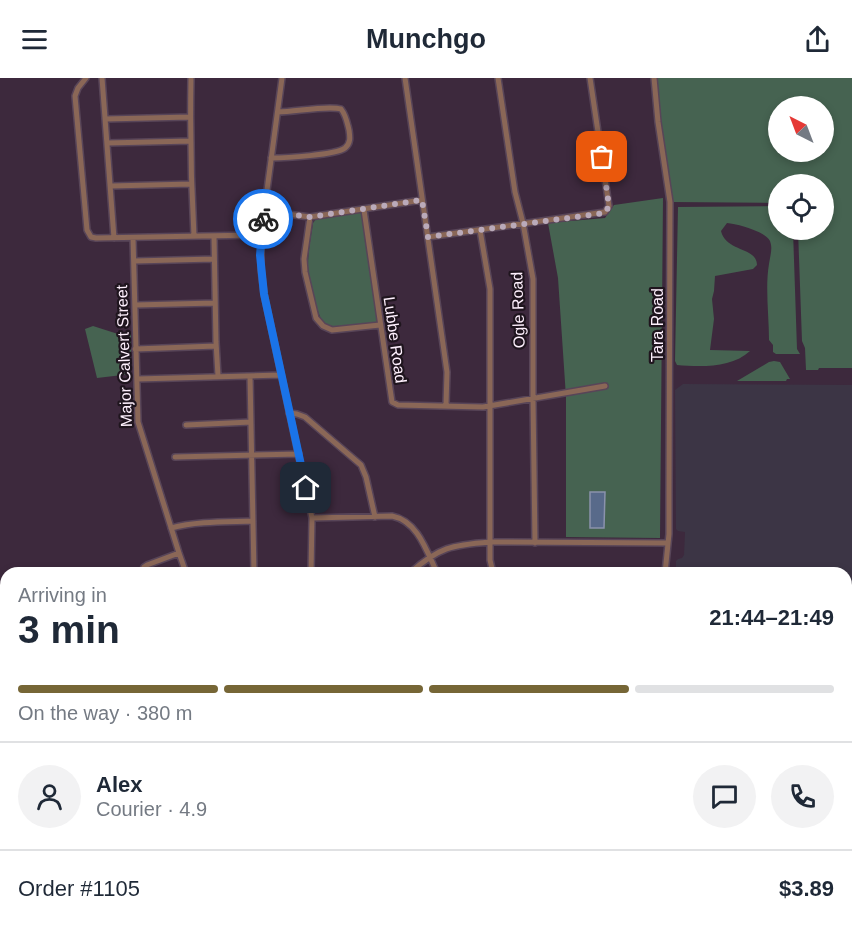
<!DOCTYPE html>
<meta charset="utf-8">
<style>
:root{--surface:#fff;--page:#f2f2f3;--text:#1f2937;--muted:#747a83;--line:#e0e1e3;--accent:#766636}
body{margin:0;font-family:Helvetica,sans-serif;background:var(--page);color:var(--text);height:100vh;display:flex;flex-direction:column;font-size:22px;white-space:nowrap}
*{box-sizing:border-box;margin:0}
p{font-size:20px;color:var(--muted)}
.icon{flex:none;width:33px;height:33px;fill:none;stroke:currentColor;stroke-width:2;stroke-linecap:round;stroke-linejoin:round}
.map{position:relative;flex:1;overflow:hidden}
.panel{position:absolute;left:0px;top:489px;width:852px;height:374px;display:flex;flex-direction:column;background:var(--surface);border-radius:18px 18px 0 0;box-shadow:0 3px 9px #0003}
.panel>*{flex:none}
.needle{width:39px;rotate:318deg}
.controls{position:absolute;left:768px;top:18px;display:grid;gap:12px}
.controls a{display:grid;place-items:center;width:66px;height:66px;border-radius:50%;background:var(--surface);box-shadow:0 3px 9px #0003;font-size:30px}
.pin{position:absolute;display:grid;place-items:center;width:51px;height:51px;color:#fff;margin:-26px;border-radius:12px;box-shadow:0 3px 9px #0006}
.courier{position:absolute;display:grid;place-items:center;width:60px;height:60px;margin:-30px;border:4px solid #1a73e8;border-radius:50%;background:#fff;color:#222;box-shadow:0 2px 8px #0007}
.headline em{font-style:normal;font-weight:700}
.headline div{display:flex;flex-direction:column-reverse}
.headline{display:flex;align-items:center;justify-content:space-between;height:102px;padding:0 18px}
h1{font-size:39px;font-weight:700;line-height:45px}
.bar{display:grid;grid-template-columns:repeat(4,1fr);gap:9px 6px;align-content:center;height:72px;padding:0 18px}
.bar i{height:8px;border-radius:4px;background:var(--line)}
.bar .active{background:var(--accent)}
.bar p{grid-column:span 4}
.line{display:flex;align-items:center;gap:15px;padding:0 18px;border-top:2px solid var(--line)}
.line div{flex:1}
.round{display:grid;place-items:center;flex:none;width:63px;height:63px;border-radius:32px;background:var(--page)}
header{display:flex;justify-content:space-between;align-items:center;height:78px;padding:0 18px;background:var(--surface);font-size:27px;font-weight:700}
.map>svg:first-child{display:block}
</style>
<header><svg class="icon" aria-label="menu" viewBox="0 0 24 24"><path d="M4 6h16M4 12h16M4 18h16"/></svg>Munchgo<svg class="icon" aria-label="share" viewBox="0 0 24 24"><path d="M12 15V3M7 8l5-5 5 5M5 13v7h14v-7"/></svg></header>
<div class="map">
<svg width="852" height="862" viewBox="0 0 852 862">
<rect width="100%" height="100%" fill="#3d293d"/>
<path fill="#3c3545" d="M683,306L852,307V862H674V856H846V495H676V483L678,481L682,480L684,477L685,454L678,453L676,451L675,312Z"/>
<path fill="#466351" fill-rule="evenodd" d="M655,0H852V290H819L818,292H806L805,270L802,263L798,152H824V106H778V125L673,124L659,45ZM778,28H824V74H778Z
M663,120L660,460L566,459V319L558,200L548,145L605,140L614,127Z
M778,128V152H793L797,271L800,276H776L773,274V267L769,262C769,238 765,209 769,186C770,178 773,171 770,163C765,153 737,146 727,145L721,153C726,174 757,169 757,187L753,191L715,198L714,213L712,221L714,241L710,272L750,273C732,290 701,289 677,287L675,283L678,129Z
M360,134L363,138L377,244C364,245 336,252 325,246C317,240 308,198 308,187C308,173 311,159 313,145L316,141Z
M93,248L118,256L131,254V296L97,300L85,251Z
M774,283L780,284L790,301H787L786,303H737L769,284Z"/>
<path fill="#586a8a" stroke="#8a92ac" stroke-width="1.5" d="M590,414H605L604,450H590Z"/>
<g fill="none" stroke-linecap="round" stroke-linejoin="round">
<defs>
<path id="minor" d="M86,0L78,10L75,18L87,152L91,159L96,160L261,157
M102,0L114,160
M191,0C190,53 191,105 194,158
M282,0L261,157V191L264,216L312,440L311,495
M405,0L447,294L446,327
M498,0L515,114L523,145L533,201V321L535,465
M654,0L658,44L670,124L669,416V456L665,495
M105,41L190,39
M107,65L191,63
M271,80C285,80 336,77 345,70C351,65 350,59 349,52C347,44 346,37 341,31C327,27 295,34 278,34
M111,108L191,106
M364,132L392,324L398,327L483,329L605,308
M264,133L310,139L422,122
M310,139L304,181L305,194L316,240L323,248L332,252L380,247
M480,152L490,211V482L493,495
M214,158L216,264L218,298
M428,159L605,134L609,128L590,0
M133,160L138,344L179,475L186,495
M134,183L214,181
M135,227L215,225
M135,271L216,268
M250,298L254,495
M137,301L281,297
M289,335L297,336L305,339L361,387L366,399L375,439
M186,347L251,344
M175,379L299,376
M312,440L392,438C418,443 427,474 437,495
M171,450C198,443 226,444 253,443
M141,495L144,489L147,487L179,475
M410,495C439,469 452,467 490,464L668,465
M0,806L6,811
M63,856L71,862
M139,856L141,862
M505,856V862
M665,856V862
M173,862L183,856
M461,862V856
M549,862V856
M593,862V856
M637,862V856"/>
</defs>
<use href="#minor" stroke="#584558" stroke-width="8"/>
<use href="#minor" stroke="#8a6757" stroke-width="5"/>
</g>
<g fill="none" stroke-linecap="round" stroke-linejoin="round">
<path stroke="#baaaba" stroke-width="6" stroke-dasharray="0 10.8" d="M263,141L264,133L310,139L422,122L428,159L605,135L609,128L602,79"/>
<path stroke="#1a73e8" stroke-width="8" d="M263,141L260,177L264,216L306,410"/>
</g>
<g text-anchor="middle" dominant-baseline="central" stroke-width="4.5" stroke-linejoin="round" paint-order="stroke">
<g font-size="16" fill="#fef0fd" stroke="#1f151e">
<text transform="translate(518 232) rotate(-92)">Ogle Road</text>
<text transform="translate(657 247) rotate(-90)">Tara Road</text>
<text transform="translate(395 262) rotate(82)">Lubbe Road</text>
<text transform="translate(124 278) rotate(-92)">Major Calvert Street</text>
</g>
</g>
</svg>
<div class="controls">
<a><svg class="needle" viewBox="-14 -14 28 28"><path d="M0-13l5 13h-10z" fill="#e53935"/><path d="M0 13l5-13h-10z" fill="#747a83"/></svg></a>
<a><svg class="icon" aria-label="locate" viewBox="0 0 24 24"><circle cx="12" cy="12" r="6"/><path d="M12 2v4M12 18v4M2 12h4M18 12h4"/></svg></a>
</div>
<div class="pin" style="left:602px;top:79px;background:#ea580c"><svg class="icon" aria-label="bag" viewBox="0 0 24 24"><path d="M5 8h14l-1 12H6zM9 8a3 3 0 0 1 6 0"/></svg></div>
<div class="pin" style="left:306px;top:410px;background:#1f2937"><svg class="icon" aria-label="home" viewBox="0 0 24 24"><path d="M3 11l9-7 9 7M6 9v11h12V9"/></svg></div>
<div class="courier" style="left:263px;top:141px"><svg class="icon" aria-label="bike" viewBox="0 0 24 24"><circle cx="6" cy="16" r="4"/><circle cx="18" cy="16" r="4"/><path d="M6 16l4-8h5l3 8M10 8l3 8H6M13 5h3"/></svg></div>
<section class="panel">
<div class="headline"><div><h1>3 min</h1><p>Arriving in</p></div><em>21:44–21:49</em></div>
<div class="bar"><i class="active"></i><i class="active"></i><i class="active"></i><i></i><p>On the way · 380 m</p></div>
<div class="line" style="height:108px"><a class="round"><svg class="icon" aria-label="person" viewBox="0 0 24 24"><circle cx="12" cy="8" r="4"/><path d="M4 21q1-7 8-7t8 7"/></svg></a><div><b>Alex</b><p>Courier · 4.9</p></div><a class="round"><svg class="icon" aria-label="chat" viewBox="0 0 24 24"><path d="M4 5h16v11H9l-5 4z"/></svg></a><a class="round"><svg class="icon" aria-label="phone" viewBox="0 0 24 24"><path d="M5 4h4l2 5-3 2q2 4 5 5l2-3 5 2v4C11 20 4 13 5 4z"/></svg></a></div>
<div class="line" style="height:78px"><div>Order #1105</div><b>$3.89</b></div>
</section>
</div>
